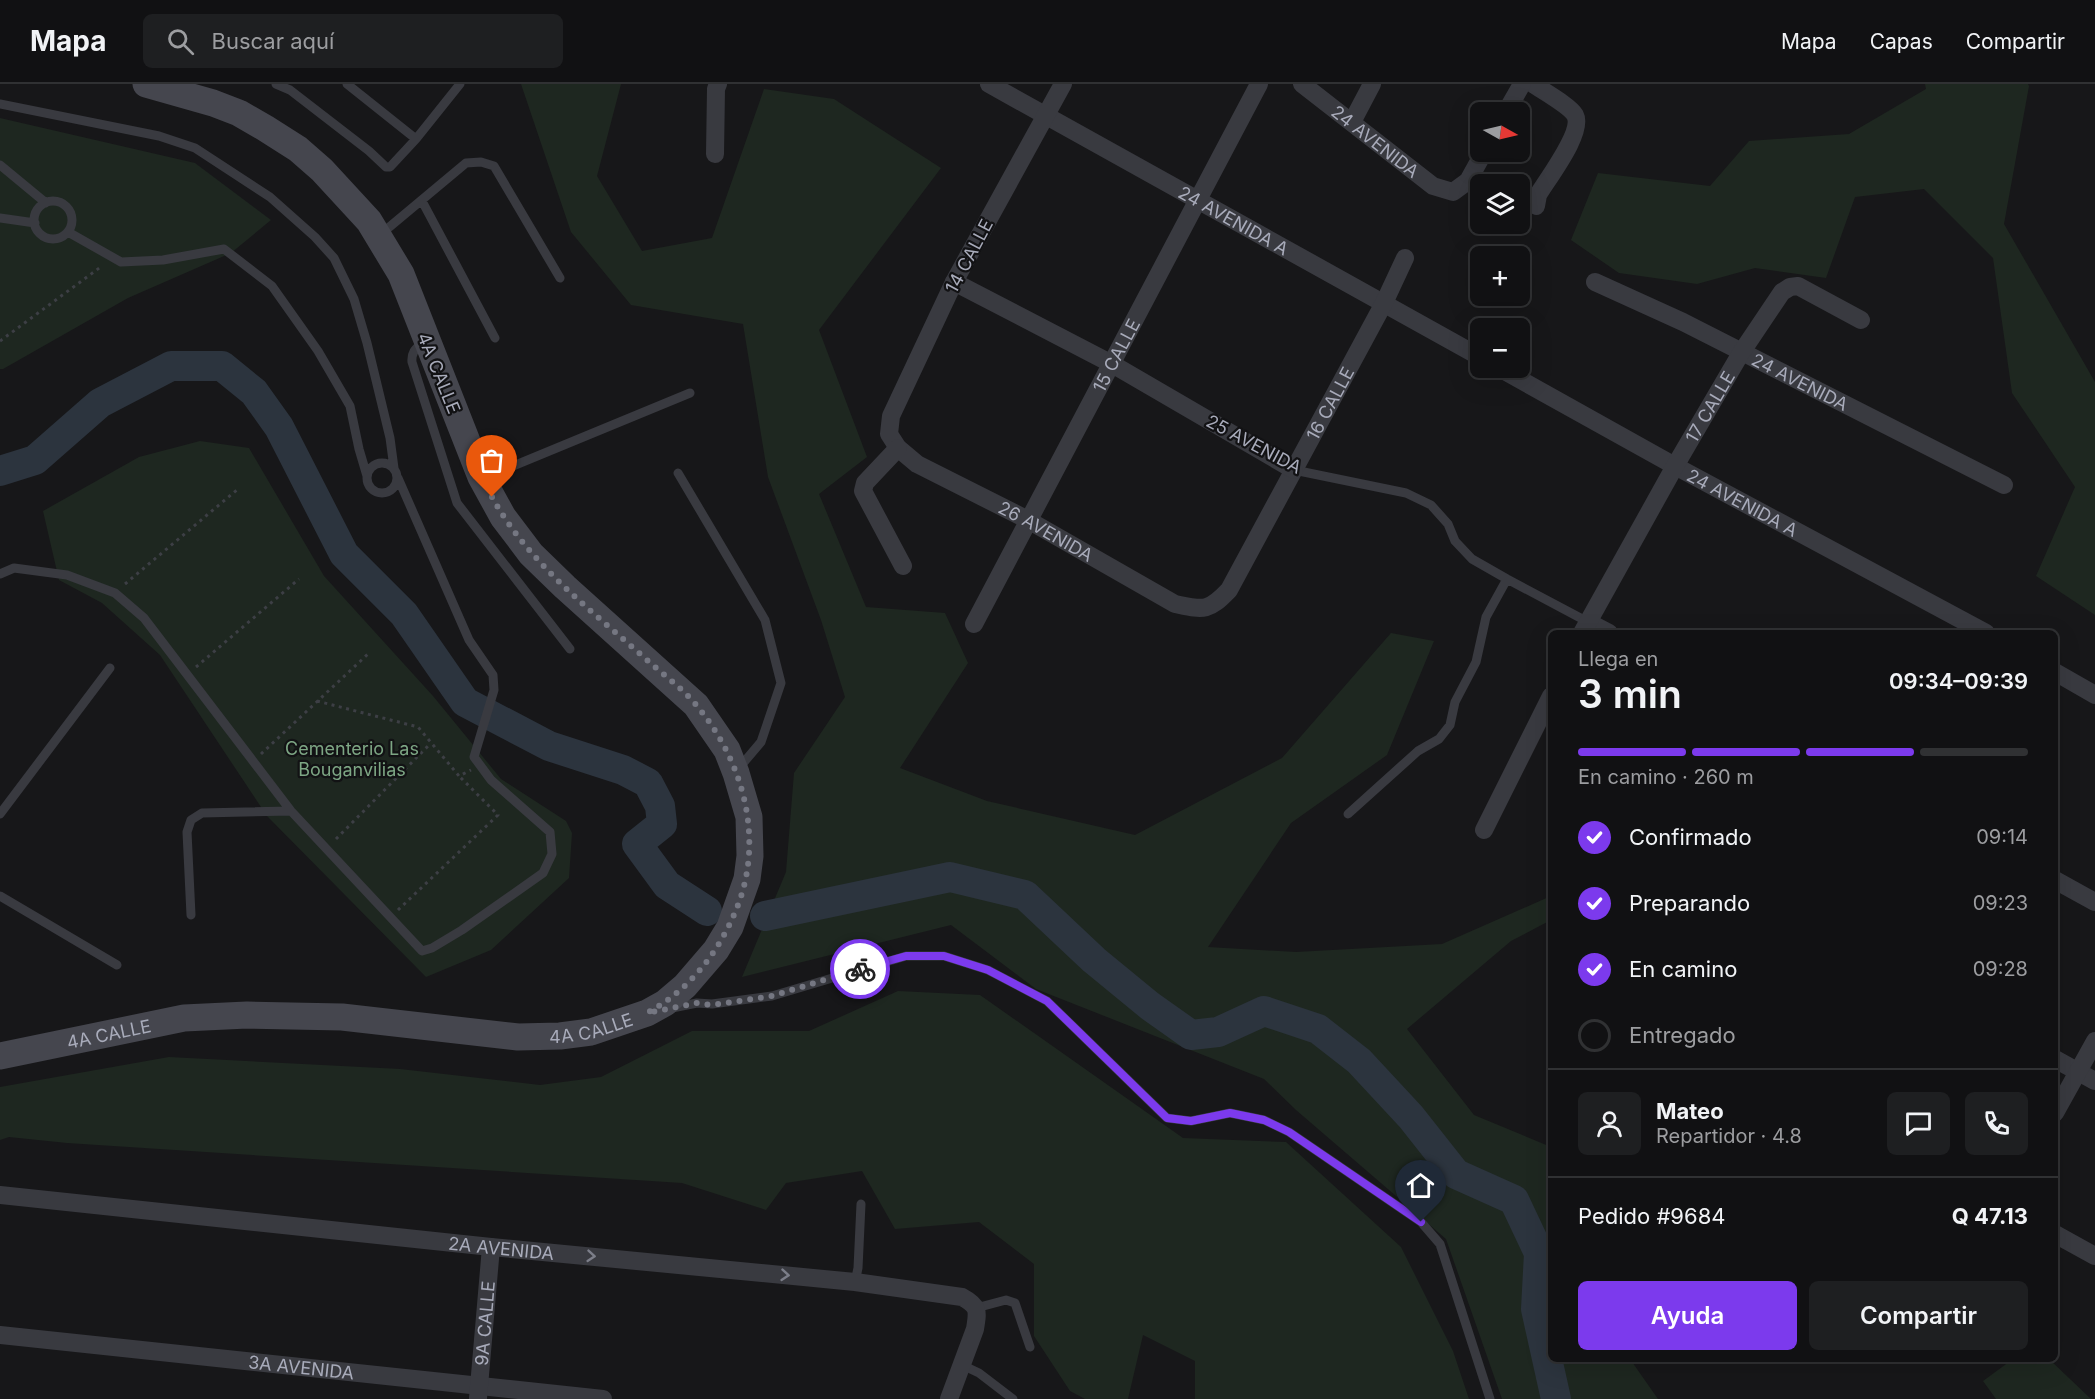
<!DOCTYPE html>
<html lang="es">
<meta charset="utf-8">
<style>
:root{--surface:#111113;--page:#1e1f21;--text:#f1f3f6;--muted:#9c9da0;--line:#303133;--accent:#7c3aed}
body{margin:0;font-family:Inter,sans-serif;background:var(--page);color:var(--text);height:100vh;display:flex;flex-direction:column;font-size:22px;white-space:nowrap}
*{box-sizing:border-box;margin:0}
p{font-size:20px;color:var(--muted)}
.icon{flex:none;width:33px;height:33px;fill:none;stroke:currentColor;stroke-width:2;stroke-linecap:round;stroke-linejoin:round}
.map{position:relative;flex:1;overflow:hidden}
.panel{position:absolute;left:1548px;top:546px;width:510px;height:732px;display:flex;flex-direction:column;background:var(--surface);border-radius:9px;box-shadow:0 6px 24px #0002,0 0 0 2px var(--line)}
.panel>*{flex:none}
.needle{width:39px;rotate:98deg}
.tools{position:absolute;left:1470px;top:18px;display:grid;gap:12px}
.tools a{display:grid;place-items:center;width:60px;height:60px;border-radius:9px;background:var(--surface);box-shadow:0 6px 24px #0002,0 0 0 2px var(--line);font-size:30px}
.pin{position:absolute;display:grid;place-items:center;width:51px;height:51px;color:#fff;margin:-62px -26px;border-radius:50% 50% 50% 0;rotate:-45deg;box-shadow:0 0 6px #0007}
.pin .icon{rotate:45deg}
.courier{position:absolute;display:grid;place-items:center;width:60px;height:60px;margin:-30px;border:4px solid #7c3aed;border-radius:50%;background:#fff;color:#222;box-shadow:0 2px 8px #0007}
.overview em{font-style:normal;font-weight:600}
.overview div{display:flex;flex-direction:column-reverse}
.overview{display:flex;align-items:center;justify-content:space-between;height:102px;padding:0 30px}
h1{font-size:39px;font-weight:600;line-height:45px}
.bar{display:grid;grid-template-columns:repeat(4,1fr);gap:9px 6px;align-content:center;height:72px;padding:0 30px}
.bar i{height:8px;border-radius:4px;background:var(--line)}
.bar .selected{background:var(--accent)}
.bar p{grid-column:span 4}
.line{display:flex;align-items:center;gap:15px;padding:0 30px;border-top:2px solid var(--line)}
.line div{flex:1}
.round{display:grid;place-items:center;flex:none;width:63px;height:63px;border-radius:9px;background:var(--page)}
ol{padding:0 30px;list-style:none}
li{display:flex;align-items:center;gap:18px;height:66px}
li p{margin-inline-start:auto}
li .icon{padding:6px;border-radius:50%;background:var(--accent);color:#fff;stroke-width:4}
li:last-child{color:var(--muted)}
li i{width:33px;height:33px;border:3px solid var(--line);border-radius:50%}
.primary-button{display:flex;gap:12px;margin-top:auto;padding:12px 30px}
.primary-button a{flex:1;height:69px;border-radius:9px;background:var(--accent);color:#fff;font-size:24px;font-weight:600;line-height:69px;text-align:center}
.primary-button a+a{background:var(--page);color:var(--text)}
header{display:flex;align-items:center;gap:36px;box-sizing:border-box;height:84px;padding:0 30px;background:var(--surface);border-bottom:2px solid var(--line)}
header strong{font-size:28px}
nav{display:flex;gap:33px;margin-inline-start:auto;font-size:21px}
.search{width:420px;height:54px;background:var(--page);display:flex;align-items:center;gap:15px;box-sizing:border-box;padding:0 21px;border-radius:9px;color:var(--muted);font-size:22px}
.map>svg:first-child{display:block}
</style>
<header>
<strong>Mapa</strong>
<div class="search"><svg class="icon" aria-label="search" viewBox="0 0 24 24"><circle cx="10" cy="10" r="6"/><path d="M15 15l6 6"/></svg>Buscar aquí</div>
<nav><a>Mapa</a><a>Capas</a><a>Compartir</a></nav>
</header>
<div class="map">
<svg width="2095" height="1315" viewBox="0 0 2095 1315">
<rect width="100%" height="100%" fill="#171719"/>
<path fill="#1e2720" d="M521,0H621L597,92L642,167L712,154L764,5L834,15L941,84L819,246L867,373L819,410L866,523L945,529L968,579L900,684L987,717L1135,751L1282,674L1391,549L1434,557L1387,671L1291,739L1208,863L1296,868L1442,860L1551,812V836L1511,857L1407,945L1474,1031L1551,1063V1275H1630L1658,1315H1502L1446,1155L1296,1026L1264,995L1036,905L951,841L742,893L786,788L794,689L845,613L821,536L768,393L743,240L631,221L571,148Z
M1925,0H2028L2029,2L2004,140L2095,298V531L2036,492L2075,403L2012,309L1993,174L1924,105L1855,113L1826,194L1755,184L1697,200L1619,189L1571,156L1598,89L1710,102L1749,57L1849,50L1926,5Z
M0,34L195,79L271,136L231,169L128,214L3,285H0Z
M200,357L249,364L324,492L433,612L501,695L566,737L572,749L569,794L491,866L426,893L267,732L160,571L102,519L59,496L43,427L139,373Z
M898,907L980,911L1183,1054L1286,1058L1401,1163L1453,1267L1469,1315H1195V1277L1143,1251L1128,1315H1085L1070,1307L1034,1252V1180L979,1138L895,1145L862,1087L786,1099L766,1126L682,1099L67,1059L9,1053L0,1056V1003L169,973L400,985L540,1001L601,993L692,947H809Z
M2013,1275H2049L2091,1315H1996L1983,1297Z"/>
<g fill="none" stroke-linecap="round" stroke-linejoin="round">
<path stroke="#2c343e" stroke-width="30" d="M0,387L35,376L100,319L171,282H222L254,308L279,343L344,470L404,530L465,618L549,662L623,686L648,699L660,722L662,740L637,760L667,801L707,827
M765,832L950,793L1025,811L1094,876L1150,922L1191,951L1218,948L1264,927L1318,945L1359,977L1411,1033L1456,1090L1514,1116L1539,1169L1536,1225L1556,1315"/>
<path stroke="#3d3f45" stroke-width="3" stroke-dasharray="3 4.5" stroke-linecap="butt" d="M0,257L102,182
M125,500L238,405
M196,583L299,495
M317,617L418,643L459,692L471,686
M261,670L369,569
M336,755L431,659
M398,826L498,731L459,692"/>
<path stroke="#393a40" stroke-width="9" d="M276,0L290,6L369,67L386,83H390L416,55L460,0
M347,0L416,55
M0,20L159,52L195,64L270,113L315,153L334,174L354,215L367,259L390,354L394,384
M0,81L46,119
M422,117L495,254
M34 136a19 19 0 1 1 38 0a19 19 0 1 1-38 0Z
M0,134L35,139
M68,148L121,178L163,176L224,165L272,202L318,267L350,322L359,365L367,392
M381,150L466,79L481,78L494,82L560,194
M424,257C417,264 411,267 412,278L457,419L570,565
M367 394a15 15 0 1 1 30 0a15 15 0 1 1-30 0Z
M1294,386L1406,409L1431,421L1448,440L1455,457L1472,475L1507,495L1588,538
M678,389L765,536L781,599L761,658L739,684
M483,392L508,384L690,309
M0,490L14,484L67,491L115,509L144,534L291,727L422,867L432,864L462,846L543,789L552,770L550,748L491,696L474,673L494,606L493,591L469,556L398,394
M0,730L110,584
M1348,730L1418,667L1439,655L1450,641L1455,618L1476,578L1486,533L1507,495
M0,812L117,881
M191,831L187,748L191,736L202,729L291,727
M672,924L697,919L712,920L772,912L906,872H944L988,886L1047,917L1167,1034L1191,1037L1230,1029L1264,1036L1289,1048L1421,1138L1440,1160L1490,1315
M855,1198L858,1184L861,1120
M976,1224L1006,1216L1015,1219L1030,1263
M962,1281L979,1289L1013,1315"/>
<g stroke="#393a40" stroke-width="18">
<path id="s1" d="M989,0L1480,273"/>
<path id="s2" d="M1063,0L954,198L891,332L889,350L898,364L917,380L1028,436L1175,520C1204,526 1208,528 1229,506L1384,219L1405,174"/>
<path id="s3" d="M1302,0L1433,102L1453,108L1468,97L1484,68"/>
<path d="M1533,0C1543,7 1570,22 1575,31C1584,48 1548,94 1538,111L1536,122"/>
<path d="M1506,28L1522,0"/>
<path d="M1352,38L1372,0"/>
<path d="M715,70L716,5L718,0"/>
<path d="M954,198L1112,280L1294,386"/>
<path id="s4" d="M1595,198L1683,238L2004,401"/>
<path id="s5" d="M1499,284L1675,382L1986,549"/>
<path d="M898,364L865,399L863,407L903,482"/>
<path d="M1588,538L1609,549"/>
<path id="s6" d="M974,540L1259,0"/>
<path id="s7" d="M1582,549L1675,382L1741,269L1782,208L1790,203L1798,202L1861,236"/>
<path d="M2055,588L2095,611"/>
<path d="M1484,746L1551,612"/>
<path d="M2055,796L2095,818"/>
<path d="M2055,975L2095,997"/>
<path d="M2055,1029L2095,957"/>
<path id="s8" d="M0,1111L491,1163L855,1198L962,1213C979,1222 978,1227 975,1245L949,1315"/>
<path d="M2055,1150L2095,1172"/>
<path id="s9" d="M0,1251L603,1315"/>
<path id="s10" d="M478,1314L491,1163"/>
</g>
<path stroke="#45464e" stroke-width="27" id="s11" d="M0,972L184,934L247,931L342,933L518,953L560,952L591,948L647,929L665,919L685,902L716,866L730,843L747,795L750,772L749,733L736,689L727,666L696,621L565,503L531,470L503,433L481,393L401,190L369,137L322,86L298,65L265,44L239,29L213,19L146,0"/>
</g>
<defs><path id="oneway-chevron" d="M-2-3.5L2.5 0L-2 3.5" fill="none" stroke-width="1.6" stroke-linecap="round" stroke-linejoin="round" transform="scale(1.5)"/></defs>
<g stroke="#7c7e89">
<use href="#oneway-chevron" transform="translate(591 1172) rotate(5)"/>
<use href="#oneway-chevron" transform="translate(785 1191) rotate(5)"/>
</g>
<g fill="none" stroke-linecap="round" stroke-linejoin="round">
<path stroke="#757782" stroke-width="6" stroke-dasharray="0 10.8" d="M492,413C529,480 591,526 647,576C664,591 683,605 697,622C743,677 764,753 738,821C720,867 691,905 647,929L697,919L712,921L772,912L860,885"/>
<path stroke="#7c3aed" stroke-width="8" d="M860,885L906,872H944L988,886L1047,917L1167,1034L1191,1037L1230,1029L1264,1036L1289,1048L1421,1138"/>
</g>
<g text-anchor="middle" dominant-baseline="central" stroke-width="4.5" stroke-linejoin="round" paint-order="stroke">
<g font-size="18" fill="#a8abba" stroke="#121214">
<text stroke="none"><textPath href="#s3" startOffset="93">24 AVENIDA</textPath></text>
<text stroke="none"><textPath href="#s1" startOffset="280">24 AVENIDA A</textPath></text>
<text transform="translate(969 172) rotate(-62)">14 CALLE</text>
<text stroke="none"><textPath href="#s6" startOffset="304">15 CALLE</textPath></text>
<text transform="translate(439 289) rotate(68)">4A CALLE</text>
<text stroke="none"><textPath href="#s4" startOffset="228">24 AVENIDA</textPath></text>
<text stroke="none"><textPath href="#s2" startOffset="1000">16 CALLE</textPath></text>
<text stroke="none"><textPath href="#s7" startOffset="260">17 CALLE</textPath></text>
<text transform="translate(1254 360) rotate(28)">25 AVENIDA</text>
<text stroke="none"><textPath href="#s5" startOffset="278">24 AVENIDA A</textPath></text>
<text stroke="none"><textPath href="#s2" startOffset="579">26 AVENIDA</textPath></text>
<text stroke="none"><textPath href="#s11" startOffset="597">4A CALLE</textPath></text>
<text stroke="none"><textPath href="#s11" startOffset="111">4A CALLE</textPath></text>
<text stroke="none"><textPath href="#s8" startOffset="504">2A AVENIDA</textPath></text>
<text stroke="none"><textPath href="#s10" startOffset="75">9A CALLE</textPath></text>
<text stroke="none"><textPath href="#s9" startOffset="303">3A AVENIDA</textPath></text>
</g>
<g font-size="18" fill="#7da684" stroke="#121214">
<text x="352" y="664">Cementerio Las<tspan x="352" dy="21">Bouganvilias</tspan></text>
</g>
</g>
</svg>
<div class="tools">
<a><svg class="needle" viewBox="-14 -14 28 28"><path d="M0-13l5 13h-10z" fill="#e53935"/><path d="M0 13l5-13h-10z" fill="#9c9da0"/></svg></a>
<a><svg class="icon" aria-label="layers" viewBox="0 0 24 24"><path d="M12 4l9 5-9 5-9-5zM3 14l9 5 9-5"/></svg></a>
<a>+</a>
<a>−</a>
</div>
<div class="pin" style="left:492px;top:413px;background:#ea580c"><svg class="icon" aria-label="bag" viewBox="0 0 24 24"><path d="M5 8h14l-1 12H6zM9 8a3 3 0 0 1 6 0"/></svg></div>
<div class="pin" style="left:1421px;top:1138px;background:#1f2937"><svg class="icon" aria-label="home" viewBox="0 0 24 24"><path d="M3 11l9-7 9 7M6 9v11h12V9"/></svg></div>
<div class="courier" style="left:860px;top:885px"><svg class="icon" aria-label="bike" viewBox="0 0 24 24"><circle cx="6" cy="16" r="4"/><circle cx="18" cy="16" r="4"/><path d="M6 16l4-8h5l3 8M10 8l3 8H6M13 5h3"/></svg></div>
<section class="panel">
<div class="overview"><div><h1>3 min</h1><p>Llega en</p></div><em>09:34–09:39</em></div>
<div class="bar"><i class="selected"></i><i class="selected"></i><i class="selected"></i><i></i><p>En camino · 260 m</p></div>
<ol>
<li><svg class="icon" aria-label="check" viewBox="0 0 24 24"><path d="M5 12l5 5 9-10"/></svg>Confirmado<p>09:14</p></li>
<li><svg class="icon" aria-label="check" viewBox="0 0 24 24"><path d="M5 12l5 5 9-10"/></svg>Preparando<p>09:23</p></li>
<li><svg class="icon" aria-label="check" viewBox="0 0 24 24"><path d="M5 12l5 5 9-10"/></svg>En camino<p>09:28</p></li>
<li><i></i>Entregado</li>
</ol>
<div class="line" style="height:108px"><a class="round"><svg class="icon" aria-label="person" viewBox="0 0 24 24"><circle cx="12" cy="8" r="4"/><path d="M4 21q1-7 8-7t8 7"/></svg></a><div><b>Mateo</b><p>Repartidor · 4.8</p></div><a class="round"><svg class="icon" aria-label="chat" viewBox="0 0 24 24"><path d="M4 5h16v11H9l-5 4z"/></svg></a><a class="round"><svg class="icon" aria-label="phone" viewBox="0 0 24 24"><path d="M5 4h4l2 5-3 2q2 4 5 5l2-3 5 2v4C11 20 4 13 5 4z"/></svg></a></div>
<div class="line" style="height:78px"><div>Pedido #9684</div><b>Q 47.13</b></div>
<div class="primary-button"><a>Ayuda</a><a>Compartir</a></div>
</section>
</div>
